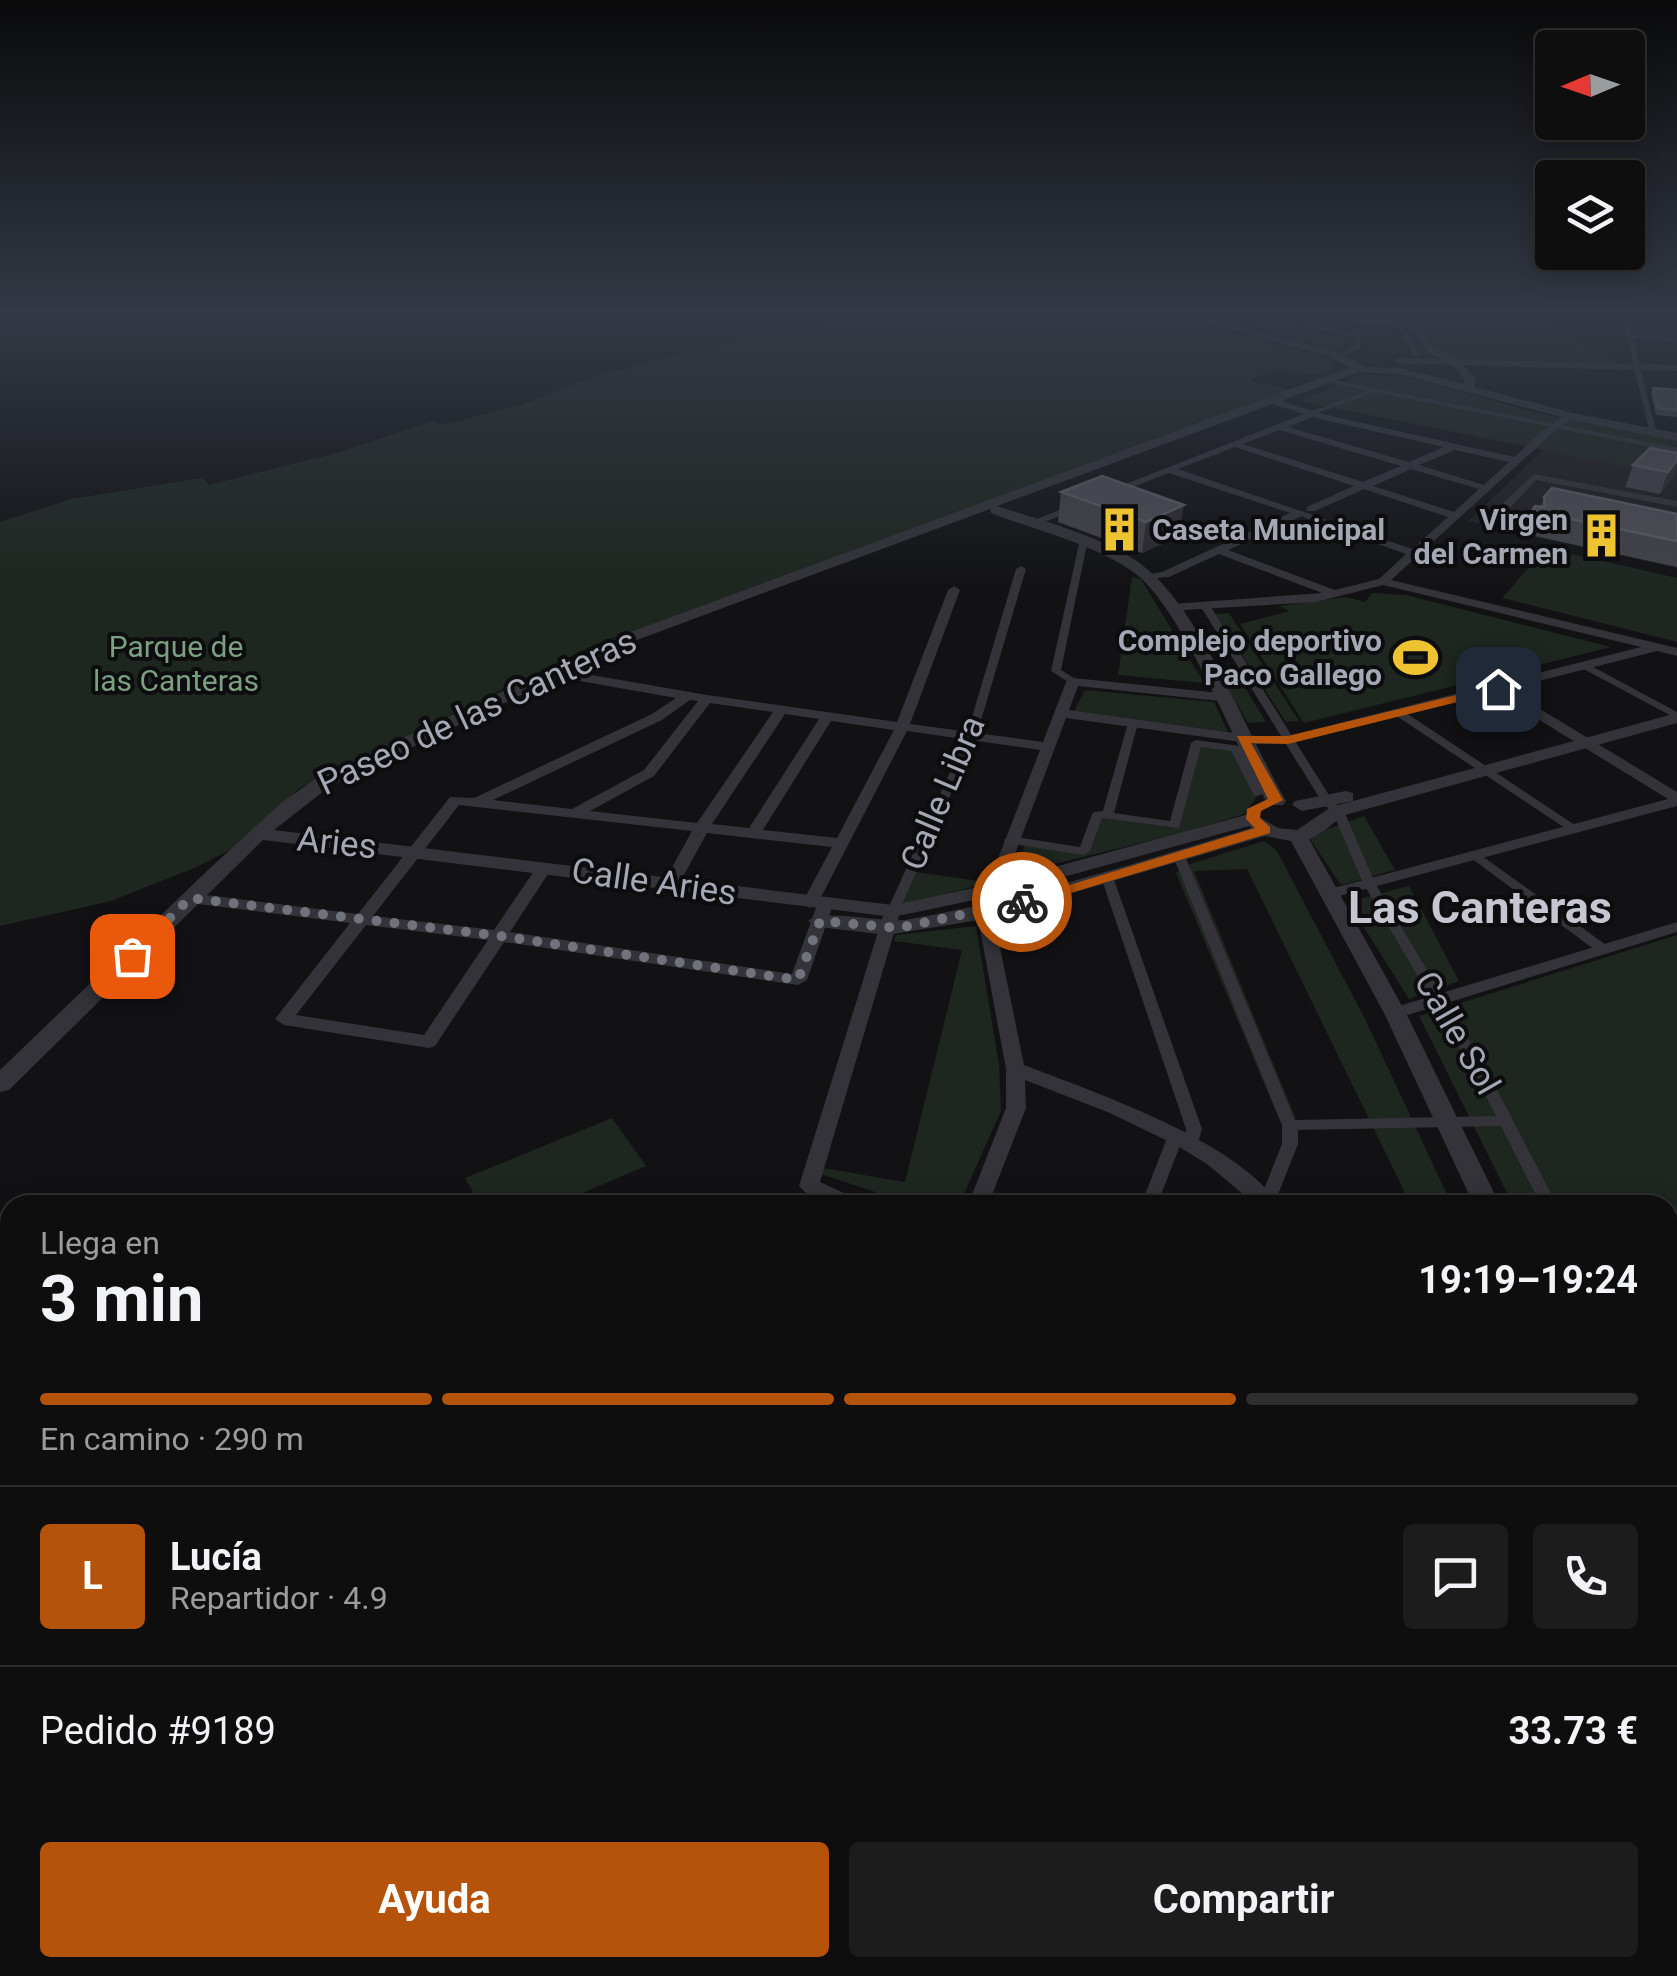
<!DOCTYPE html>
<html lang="es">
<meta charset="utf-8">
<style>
:root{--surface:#0e0e0f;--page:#1c1c1d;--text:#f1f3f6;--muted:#9b9c9e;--line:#2e2e2f;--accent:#b45309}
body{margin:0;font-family:Roboto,sans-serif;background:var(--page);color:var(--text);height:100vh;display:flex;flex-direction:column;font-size:38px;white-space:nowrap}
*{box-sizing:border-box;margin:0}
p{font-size:32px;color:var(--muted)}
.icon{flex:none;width:55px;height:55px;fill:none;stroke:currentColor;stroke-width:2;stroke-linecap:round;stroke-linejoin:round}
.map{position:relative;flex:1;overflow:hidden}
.panel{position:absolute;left:0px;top:1195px;width:1678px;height:782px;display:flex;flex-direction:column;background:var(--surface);border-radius:30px 30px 0 0;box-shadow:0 5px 25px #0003,0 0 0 2px var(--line)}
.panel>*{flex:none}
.needle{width:65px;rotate:268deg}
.buttons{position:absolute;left:1535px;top:30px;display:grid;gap:20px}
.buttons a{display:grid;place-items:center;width:110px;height:110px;border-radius:10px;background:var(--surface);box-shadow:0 5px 25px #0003,0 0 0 2px var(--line);font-size:50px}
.pin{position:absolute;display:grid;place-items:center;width:85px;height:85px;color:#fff;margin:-42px;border-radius:20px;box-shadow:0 5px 15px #0006}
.courier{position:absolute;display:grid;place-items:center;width:100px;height:100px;margin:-50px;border:8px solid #b45309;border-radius:50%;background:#fff;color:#222;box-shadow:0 2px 12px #0007}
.head em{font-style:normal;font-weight:700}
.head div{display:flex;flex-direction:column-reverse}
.head{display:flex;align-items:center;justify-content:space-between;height:170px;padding:0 40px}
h1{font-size:65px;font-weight:700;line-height:75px}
.bar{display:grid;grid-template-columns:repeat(4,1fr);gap:15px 10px;align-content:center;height:120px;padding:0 40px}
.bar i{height:12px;border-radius:8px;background:var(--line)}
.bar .on{background:var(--accent)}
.bar p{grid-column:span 4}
.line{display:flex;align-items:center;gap:25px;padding:0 40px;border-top:2px solid var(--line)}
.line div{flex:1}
.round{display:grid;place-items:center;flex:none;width:105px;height:105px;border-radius:10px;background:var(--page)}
.cta{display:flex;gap:20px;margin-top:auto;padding:20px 40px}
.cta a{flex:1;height:115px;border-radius:10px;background:var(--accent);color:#fff;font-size:40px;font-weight:700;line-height:115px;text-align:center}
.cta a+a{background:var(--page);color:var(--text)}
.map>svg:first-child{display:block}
</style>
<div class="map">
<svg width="1677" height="1976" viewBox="0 0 1677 1976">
<rect width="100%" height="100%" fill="#121214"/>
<path fill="#1e1e21" d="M1417,314H1540L1620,363L1462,359L1437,349Z
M1544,449L1677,477V568L1468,521Z
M10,1568V1968H132L119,1976H0V1579Z"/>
<path fill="#1e2620" d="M849,314H1164L1330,359L1335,368C1305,386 1284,358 1251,381L1291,390L595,645L301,787L235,847L199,866L111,901L0,926V522L71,499L202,478L209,485L337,453L433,421L443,425L521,405L593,377L784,326L821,324Z
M1208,314H1299L1298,326L1344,339L1347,345L1339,349Z
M1535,325H1551L1560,334H1569L1620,363H1585L1571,351L1519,347L1505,331L1542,334Z
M1361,375L1402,376L1546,415L1677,440V477L1300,401Z
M1546,548L1677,578V642L1502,598Z
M1132,577L1141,579L1204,683L1118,675Z
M1372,593L1406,595L1611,647L1304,723L1240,624L1290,611L1279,606L1346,597L1365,602Z
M1229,613L1299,721L1286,722L1215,614Z
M1233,668L1266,722L1248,723L1216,669Z
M1085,690L1214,702L1228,732L1074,711Z
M1193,741L1236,745L1260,792L1244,814L1186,832L1017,873L1025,843L1084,851L1098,814L1171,823Z
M1364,816L1395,870L1341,885L1308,836Z
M1264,841L1277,851L1365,1019L1452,1205H1411L1247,869L1194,871L1296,1119H1279L1176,873L1190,864Z
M916,872L979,881L976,886L899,906Z
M1409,886L1459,981L1409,999L1348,902Z
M976,926L999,1065L1001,1111L959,1205H914L821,1174L823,1168L905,1182L962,950L894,941L896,935Z
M1677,935V1226L1668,1248V1205H1513L1419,1016Z
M612,1118L646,1166L554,1205H480L465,1178Z
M1668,1365L1677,1383V1542L1668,1523Z
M1668,1663L1677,1686V1838L1668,1863Z
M1342,1968H1594L1587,1976H1334Z"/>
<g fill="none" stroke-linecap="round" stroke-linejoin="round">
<path fill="#333339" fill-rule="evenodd" d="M1303,314H1309V324L1354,333L1355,328H1359L1361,347L1345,355H1341V353L1355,346L1354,337L1304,326Z
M1621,314H1627L1632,334L1677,338V342L1633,338L1657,435L1650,433Z
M1355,319L1401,322L1419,355L1414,356L1397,325L1353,322Z
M1328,379L1677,448V452L1375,392L1309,416V412L1368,391L1326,382Z
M1083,541L1087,544L1061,670L1077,680V684L1073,685L1051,671L1079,544Z
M1021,566L1026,569L976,737L899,911L898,914H888L887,911L966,737L1016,569Z
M1206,604L1211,607L1332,800L1344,811L1375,883L1484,1065L1557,1205H1541L1501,1126L1298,1130V1144L1275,1202L1273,1205H1261L1259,1202L1282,1144V1125L1173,856L1175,853L1179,852L1185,856L1295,1120L1496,1116L1470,1065L1363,883L1333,813L1322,802L1201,607Z
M1584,662L1677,712V719L1580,667L1579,665Z
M1399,710L1403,711L1581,829L1575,833L1571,832L1395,715L1394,713Z
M1133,720L1138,723L1114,813L1170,821L1191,743L1196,740L1239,746L1264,793L1258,796L1254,795L1231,751L1201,747L1179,828L1102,818L1090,851L1084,855L1006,843L1004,840L1010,836L1080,847L1092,814L1094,812L1103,811L1128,723Z
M1475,851L1609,947L1611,950L1609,953H1599L1471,858L1469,855Z
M1107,873L1113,877L1202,1129L1196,1150H1186L1183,1146L1186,1129L1101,877Z
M1175,1133L1180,1134L1183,1138L1157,1205H1141L1167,1138L1170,1134Z
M800,1968H826L829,1976H803Z"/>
<path fill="#333339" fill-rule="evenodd" d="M1397,358L1677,365V371L1394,363Z
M1272,398L1322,414L1514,457C1532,442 1552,417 1575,414V418L1558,428L1391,580L1677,648V656L1657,651L1507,689L1677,792V806L1328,899L1320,894L1322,891L1668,799L1494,692L1288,744H1256L1066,718L993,913L1024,1065C1094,1092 1238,1141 1279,1205H1256L1207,1164L1176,1145L1110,1113L1025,1080L1026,1108L988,1205H968L1006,1108V1069L977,913L1040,750L907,731L818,903L810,908L802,903L832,847L707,833L679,884L671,889L663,884L692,831L459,805L373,916L494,930L538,865L544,863L552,868L510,932L792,974L817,905L825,900L831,902L833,905L807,980L798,985L504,942L435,1046L429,1048L284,1025L275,1019L350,923L190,903L182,898L190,893L358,914L450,797L474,798L652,714L676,698L546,675V669L551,668L707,695L897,722L948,590L954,586L960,590L910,724L1043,742L1066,682L1073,678L1220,693L1227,697L1220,701L1078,686L1069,710L1256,736H1288L1641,647L1383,585L1316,602L1168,611L1166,608L1172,604L1322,593L1219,554L1169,577L1145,579V575L1162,572L1290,513L1169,473L1109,496L1100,494L1304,414L1269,403ZM1313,417L1320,419L1444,447L1409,462L1288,427ZM1279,430L1401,466L1363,482L1243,444ZM1235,447L1354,486L1307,507V511H1315L1364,489L1448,517L1412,549L1178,469ZM1455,450L1509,462L1484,485L1419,465ZM1411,469L1479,489L1454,512L1373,486ZM1302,516L1303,517L1406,554L1379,579L1335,590L1228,550ZM690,700L698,701L644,770L572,809L493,800L662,720ZM710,703L773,712L697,823L590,811L654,776ZM785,714L819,719L749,828L712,824ZM831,721L894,730L837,838L763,830ZM366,925L488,940L424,1035L296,1015Z
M1534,474L1677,501V507L1536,480L1508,510V516L1536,523V527L1499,520V507Z
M1081,501L1086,504L1085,506L1034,526L1025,524Z
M891,911L899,916L820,1182L859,1200L862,1205C840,1205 814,1204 799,1186L883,916Z
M1677,922V932L1401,1017L1395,1019L1386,1013L1389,1009Z
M1677,1278V1315L1668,1320V1284Z
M144,1968H184L181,1976H140Z
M548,1968H584L581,1976H544Z
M969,1968H1006L1003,1976H965Z"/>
<path fill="#333339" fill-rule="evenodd" d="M1176,314H1193L1336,352L1366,367L1399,368L1464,384L1465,380L1450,362L1427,352L1403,314H1413L1435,348L1458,358L1475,378V387L1573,413L1677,433V441L1572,420L1399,374L1359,372L997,506C1042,521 1112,539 1147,569C1202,614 1248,736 1286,801L1283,805H1269L1266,801C1234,743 1182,606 1132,571C1091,543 1037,531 991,513L990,509L637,640L329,787L274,830L893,905L988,885L1253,813L1278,828L1297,830L1331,807L1677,713V723L1345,815C1332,823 1323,834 1309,839L1406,1013L1500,1205H1474L1384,1013L1291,841L1265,836L985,919L887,935L819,927L808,921C822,908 881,923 905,920C1023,900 1137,862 1252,828L1249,826L998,895L893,917L263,840L9,1090L0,1092V1070L209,869L281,803L315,779L625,634L1350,367L1328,356Z
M1346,791L1353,793V801L1302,811L1292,805L1295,801Z
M1668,1570L1677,1574V1622L1668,1618Z
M1677,1915V1963L1671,1966L1669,1976H1626L1629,1968H1668V1919Z"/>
</g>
<path fill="#434349" d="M1653,388L1677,390V417L1656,415L1651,394Z
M1677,453L1674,476L1660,494L1625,487L1633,465Z
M1102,476L1179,536L1142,553L1058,522L1061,492Z
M1544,497L1677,514V567L1525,534L1532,511L1541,507Z"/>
<path fill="#2b2b2f" d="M1677,460V467L1674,476L1660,494L1668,472Z
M1184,505L1179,536L1142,553L1146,522Z"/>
<path fill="#4e4e55" stroke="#5b5c64" stroke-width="2.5" d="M1653,388L1677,390V410L1658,408Z
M1650,448L1677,453V460L1668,472L1633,465Z
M1102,476L1184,505L1146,522L1061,492Z
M1552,488L1677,514V541L1532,511L1535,506L1545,507L1544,497Z"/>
<linearGradient id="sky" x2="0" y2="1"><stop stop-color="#0a0a0b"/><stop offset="0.53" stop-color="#333945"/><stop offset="1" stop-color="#333945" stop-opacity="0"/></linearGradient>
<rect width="1677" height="591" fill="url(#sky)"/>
<path fill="#b45309" d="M1498,685L1502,691L1288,744L1251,743L1283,800L1261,811L1260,818L1270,827V833L1027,906L1014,902L1255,828L1246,819L1247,809L1268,799L1237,736H1288Z"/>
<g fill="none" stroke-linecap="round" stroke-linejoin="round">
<path stroke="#71737c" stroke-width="10" stroke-dasharray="0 18" d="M132,956L190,898L500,936L798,980L820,921L899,928L1022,902"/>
</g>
<defs>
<symbol id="building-bare" viewBox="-9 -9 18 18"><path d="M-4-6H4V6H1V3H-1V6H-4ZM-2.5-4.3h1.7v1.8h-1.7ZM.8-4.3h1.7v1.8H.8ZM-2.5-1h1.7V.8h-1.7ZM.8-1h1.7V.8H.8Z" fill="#eec230" stroke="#0d0d0f" stroke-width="2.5" paint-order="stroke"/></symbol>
<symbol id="stadium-bare" viewBox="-9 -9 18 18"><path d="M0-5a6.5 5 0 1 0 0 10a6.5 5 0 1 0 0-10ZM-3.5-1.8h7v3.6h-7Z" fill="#eec230" stroke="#0d0d0f" stroke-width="2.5" paint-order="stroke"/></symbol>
</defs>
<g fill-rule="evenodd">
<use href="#building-bare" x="1088" y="498" width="63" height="63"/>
<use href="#building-bare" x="1570" y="504" width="63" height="63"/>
<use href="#stadium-bare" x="1384" y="626" width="63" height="63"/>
</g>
<g text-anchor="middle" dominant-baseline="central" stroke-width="8" stroke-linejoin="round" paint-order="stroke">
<g font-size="30" font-weight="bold" fill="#a4a7b4" stroke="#0d0d0f" text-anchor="end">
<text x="1568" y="519">Virgen<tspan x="1568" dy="34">del Carmen</tspan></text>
<text x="1152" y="529" text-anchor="start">Caseta Municipal</text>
<text x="1382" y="640">Complejo deportivo<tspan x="1382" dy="34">Paco Gallego</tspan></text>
</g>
<g font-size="30" fill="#7b9f81" stroke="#0d0d0f">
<text x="176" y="646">Parque de<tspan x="176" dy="34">las Canteras</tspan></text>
</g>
<g font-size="35" fill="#a4a7b4" stroke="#0d0d0f">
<text transform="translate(477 712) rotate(-25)">Paseo de las Canteras</text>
<text transform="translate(943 793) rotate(-67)">Calle Libra</text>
<text transform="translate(337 843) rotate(6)">Aries</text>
<text transform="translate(654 882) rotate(8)">Calle Aries</text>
<text transform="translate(1457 1033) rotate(60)">Calle Sol</text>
</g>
<g font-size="45" font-weight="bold" fill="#c5c6d0" stroke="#0d0d0f">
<text x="1480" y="907">Las Canteras</text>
</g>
</g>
</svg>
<div class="buttons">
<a><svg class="needle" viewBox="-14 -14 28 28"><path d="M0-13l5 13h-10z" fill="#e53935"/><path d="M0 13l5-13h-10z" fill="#9b9c9e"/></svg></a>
<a><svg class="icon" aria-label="layers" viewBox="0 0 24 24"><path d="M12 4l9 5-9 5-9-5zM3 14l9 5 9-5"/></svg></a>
</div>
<div class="pin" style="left:132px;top:956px;background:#ea580c"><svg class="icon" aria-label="bag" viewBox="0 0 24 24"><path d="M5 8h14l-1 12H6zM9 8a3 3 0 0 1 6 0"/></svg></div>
<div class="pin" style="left:1498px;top:689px;background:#1f2937"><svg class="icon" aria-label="home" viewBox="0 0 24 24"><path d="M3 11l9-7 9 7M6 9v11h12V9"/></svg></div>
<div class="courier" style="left:1022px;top:902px"><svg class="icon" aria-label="bike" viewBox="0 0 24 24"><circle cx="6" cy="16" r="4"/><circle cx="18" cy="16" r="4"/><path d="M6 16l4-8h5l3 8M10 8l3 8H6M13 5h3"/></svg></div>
<section class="panel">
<div class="head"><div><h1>3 min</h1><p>Llega en</p></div><em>19:19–19:24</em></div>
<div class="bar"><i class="on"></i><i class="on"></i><i class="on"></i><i></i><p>En camino · 290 m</p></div>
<div class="line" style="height:180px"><b class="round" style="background:var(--accent);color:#fff">L</b><div><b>Lucía</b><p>Repartidor · 4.9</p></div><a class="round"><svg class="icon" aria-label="chat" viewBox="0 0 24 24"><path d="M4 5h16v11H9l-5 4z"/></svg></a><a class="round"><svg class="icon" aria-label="phone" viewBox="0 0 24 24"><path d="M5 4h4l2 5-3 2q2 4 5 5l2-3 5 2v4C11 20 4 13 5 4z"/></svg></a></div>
<div class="line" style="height:130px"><div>Pedido #9189</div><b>33.73 €</b></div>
<div class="cta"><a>Ayuda</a><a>Compartir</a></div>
</section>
</div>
